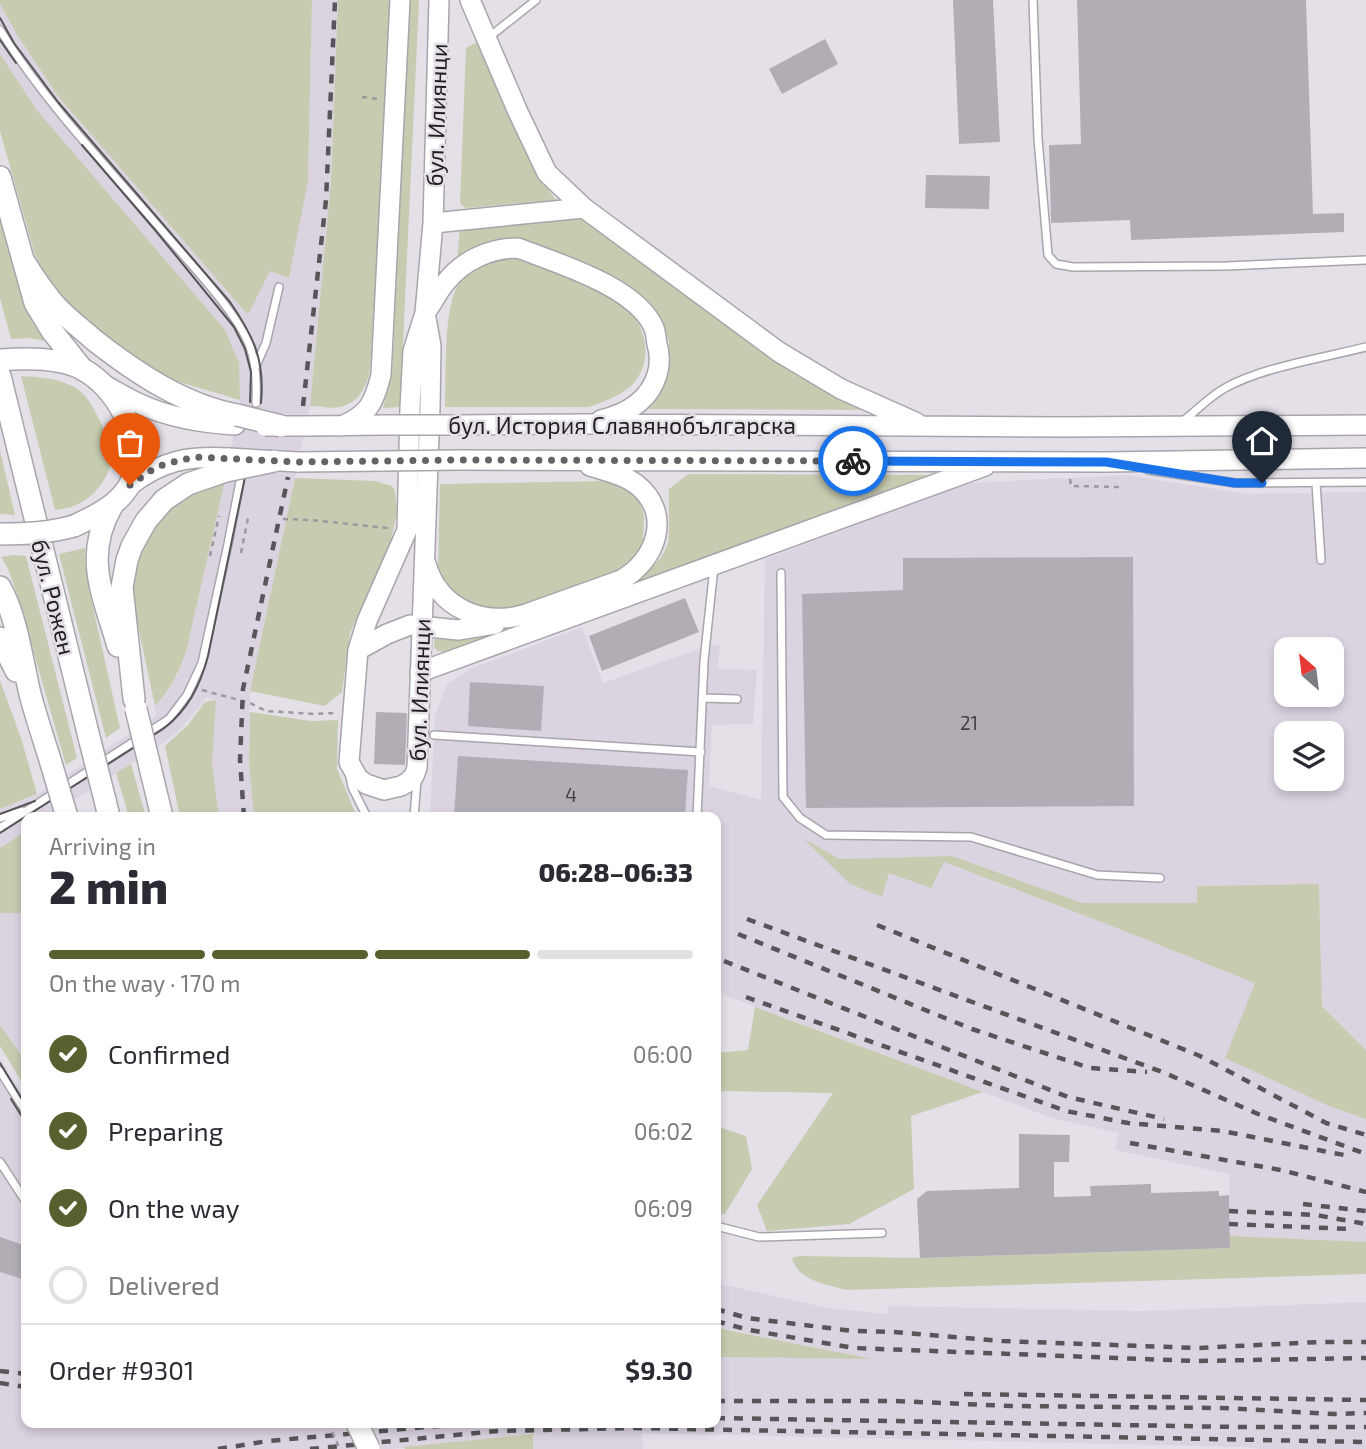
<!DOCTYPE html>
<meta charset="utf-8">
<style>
:root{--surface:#fff;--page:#f2f2f3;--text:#2b2b33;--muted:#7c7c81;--line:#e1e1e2;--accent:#595f2e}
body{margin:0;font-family:"Exo 2",sans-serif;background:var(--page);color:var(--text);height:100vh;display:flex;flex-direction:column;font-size:26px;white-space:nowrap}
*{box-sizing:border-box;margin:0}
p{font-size:23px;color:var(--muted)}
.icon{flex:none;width:38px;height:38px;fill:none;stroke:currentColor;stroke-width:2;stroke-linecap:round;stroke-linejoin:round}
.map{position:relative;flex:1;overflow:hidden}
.drawer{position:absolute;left:21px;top:812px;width:700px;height:616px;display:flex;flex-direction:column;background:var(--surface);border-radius:14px;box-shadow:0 4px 10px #0003}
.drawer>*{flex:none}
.needle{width:46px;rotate:332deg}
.fabs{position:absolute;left:1274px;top:637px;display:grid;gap:14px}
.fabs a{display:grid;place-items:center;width:70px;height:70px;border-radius:14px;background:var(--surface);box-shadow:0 4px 10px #0003;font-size:35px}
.pin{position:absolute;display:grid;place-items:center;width:60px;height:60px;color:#fff;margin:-72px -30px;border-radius:50% 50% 50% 0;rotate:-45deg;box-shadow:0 0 7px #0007}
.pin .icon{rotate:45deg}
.courier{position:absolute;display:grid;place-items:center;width:70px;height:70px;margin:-35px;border:5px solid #1a73e8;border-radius:50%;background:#fff;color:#222;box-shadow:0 2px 9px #0007}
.head em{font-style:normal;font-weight:800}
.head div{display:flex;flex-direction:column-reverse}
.head{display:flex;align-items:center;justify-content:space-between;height:119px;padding:0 28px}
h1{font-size:46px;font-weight:800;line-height:52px}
.bar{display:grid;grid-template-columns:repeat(4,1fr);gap:10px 7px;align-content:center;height:84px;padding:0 28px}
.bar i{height:9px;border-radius:5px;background:var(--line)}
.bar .on{background:var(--accent)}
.bar p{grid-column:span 4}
.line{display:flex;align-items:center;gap:18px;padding:0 28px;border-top:2px solid var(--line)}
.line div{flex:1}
ol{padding:0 28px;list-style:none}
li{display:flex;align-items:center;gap:21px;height:77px}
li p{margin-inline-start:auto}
li .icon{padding:7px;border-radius:50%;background:var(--accent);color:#fff;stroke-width:4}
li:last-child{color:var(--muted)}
li i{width:38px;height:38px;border:4px solid var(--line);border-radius:50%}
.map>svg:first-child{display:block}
</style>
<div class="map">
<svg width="1366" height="1449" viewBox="0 0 1366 1449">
<rect width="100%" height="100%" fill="#e5e0e8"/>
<path fill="#dcd3e1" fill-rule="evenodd" d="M312,0H338L331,181L310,406L250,691L249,763L254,817H219L212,763L216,700L207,697L180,730L166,741L48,817H26V831L0,848V809L33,797L156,716L155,706L167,693L178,674L186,652L225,481L240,400L36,109L0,54V4L16,33L58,96L248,315L270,271L288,278L308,181Z
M1126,475L1246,494L1366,492V1050L1322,1006L1319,884L1197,886V903H1082L952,856L839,859L806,841L881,896L889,873L943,862L1114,927L1256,983L1329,1106L1366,1119V1242L1230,1236L1229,1174L1115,1150L1118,1133L1052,1118L716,992V941L718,936L716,935V817H430L435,716L446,685L470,669L582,627L603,683L707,646L720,645L718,669L757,670L753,724L712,725L709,786L761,800L765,559L969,483ZM1286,649H1332V695H1286ZM1286,733H1332V779H1286Z
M0,913H26V1062L0,1025Z
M0,1058L26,1101V1423H716V1357L866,1358L716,1327V1283L828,1308L887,1314L888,1306L1142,1311L1366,1302V1449H1260L1243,1447L642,1433L643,1449H533V1434L390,1449H0Z"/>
<path fill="#c7cbb0" d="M0,0H312L308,181L289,278L270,271L248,315L58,96L16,33L0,4Z
M338,0H394L370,369C367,386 359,404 339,407C330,409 319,406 310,406L331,181Z
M410,0H419L400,407L383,408L392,374Z
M475,43L483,46L515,130L533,169L556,200L465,208L460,203L466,48Z
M0,54L36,109L225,330L239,363L240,400L176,381L141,363L58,299L35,255L0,131Z
M0,206L47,341L27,338L11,339L0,298Z
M567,214L588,218L608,230L742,338L794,374L835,397L872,410L642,409L665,381L669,366V341L654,308L621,281L600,272L507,240L490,241L472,248L457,260L460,227Z
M511,258H526C546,266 566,275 586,283C594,287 603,289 610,294C642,312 659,356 632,385C620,396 603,402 589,407H445C446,377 443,307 459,283C462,278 469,271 474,268C485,261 498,260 511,258Z
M21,376C37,377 55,378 70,385C84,391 92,404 98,417C104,429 112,445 111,459C110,478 93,498 76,505C70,508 62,509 55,510Z
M0,450L15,515L0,514Z
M688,474L938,475L452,653L437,651L434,646V640L441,636L484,635L632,583C645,574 661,562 667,546C671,537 668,500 669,489Z
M295,478L375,481L392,486L395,491L397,513L390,544L350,633L342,692L325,706L250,691Z
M225,481L186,652C178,674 171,689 155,706L133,602L132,576L146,535L161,516L188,494Z
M607,481L624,488L638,498L644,515L643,545L630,563L608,578L494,616L452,594L438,568L440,484Z
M85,548V563L92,603L120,728L106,738L59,554Z
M13,555L26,556L77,758L66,765L17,594L8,569L1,557Z
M0,680L22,741L37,794L0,809Z
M216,700L212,763L219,817H180L165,746L188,725L205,702Z
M250,712L311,721L338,720L337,769L357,817H254L249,763Z
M131,764L146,817H129L116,773Z
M26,831V913H0V848Z
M803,838L839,859L952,856L1082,903H1197V886L1319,884L1322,1006L1366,1050V1119L1329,1106L1225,1058L1255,983L1114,927L944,862L931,888L889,873L882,897L850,884Z
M755,1007L983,1092L911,1116L914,1189L849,1224L767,1231L757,1205L833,1093L716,1091V1053L748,1050Z
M0,1025L26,1062V1089L0,1046Z
M716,1126L746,1136L752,1169L725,1214H716Z
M1230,1236L1366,1242V1274L846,1290C826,1284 798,1281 792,1258L800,1256L920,1258L1230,1248Z
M716,1327L727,1330L872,1359L716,1357Z
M533,1434V1449H405L404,1447Z"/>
<path fill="#b2adb5" d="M953,0H993L1000,142L959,144Z
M1077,0H1306L1313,214L1344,213V232L1131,240L1130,220L1051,223L1049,145L1081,144Z
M825,39L838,64L782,94L769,69Z
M926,175L990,176L989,209L925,208Z
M1133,557L1134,806L806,808L802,594L903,590V558Z
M685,598L699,632L602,671L589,636Z
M470,682L544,686L541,731L468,726Z
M376,712L407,713L405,765L374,764Z
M458,756L688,770L685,817H454Z
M1019,1134L1070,1135L1069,1162H1054V1197L1091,1196L1090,1186L1151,1184V1193L1219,1191V1196L1229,1195L1230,1248L920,1258L917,1199L927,1191L1019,1188Z
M0,1237L26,1246V1280L0,1272Z"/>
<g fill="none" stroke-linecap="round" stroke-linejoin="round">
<defs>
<path id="lane" d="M1033,0L1038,139L1048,255L1056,264L1073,267L1226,266L1366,260
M0,30C48,107 113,173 172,242C196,270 235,311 249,344C256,362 257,384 256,403
M488,38L536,0
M255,368L266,343L279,287
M1182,422C1196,411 1209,397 1225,388C1262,367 1323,358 1366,347
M1148,470L1235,483L1366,482
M1316,483L1321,560
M781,573L783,797L800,818L826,835L971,837L1097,875L1160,878
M703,698L737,699
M434,735L701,752
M350,777L352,787L367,817
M414,817L417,780
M697,817L704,661L714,567
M0,818L22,811
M0,828L169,719L187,695L202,663L228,544L241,476
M0,1071L26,1112
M0,1162L26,1202
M716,1226L759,1237L882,1233"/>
<path id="secondary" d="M470,0L518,112L547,173L584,208L779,352L841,389L917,423
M433,223L584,208
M428,309C434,300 439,290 446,282C463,260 491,248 518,248C557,263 637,287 654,328C656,333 656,339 657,344C660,354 660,365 657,375C649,401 626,414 601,420
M425,313L431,346L430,407L417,768L414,776L408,782L401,786L384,790L366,784L358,778L349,762L358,650L367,621L407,530L410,408L413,351L425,313L433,223L439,0
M101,383C114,390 127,398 140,404C170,418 203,423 235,425
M460,425L584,424L1065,427L1366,425
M306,426L383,425
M342,426C369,414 374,403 381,375L400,0
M460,460L1106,462L1366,458
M298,462L383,461
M130,485C164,460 187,456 229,458
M426,564C439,609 483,627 526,614L621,580C657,560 673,513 636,484C623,474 605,471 590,466
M358,650L387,634L410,625L458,630L495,624
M420,672L985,466"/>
<path id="primary" d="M0,177L35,303L52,331L83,370
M25,263C35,279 45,294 57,307C68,319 82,329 94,340C136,373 184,405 237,415
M0,360C25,358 61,357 84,370C115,388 138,429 134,465C133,472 133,479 129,486C116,507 95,516 74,526
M0,376L90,741
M112,506C83,556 103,595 118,646
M0,587C17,617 22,660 30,694C36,717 44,740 51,763
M0,638L16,671
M134,699L122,587L127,560L132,546L146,521L164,500L188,484L226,471
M150,767L162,817
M105,800L109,817"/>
</defs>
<use href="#lane" stroke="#a9a4ac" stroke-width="10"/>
<use href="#secondary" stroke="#a9a4ac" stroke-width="22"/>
<use href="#primary" stroke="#a9a4ac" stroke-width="24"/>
<path stroke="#9c989e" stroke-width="2.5" stroke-dasharray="5 5" stroke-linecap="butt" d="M362,97L379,99
M1070,479L1071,486L1120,487
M283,519L310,520L388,528
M241,553L248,518
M210,556L219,516
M202,690L250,703L266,711L315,714L336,713"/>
<use href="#lane" stroke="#fff" stroke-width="7"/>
<use href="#secondary" stroke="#fff" stroke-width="19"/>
<use href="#primary" stroke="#fff" stroke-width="21"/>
<path stroke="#585559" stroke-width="2" d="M0,18L14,43L58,102L230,302C254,337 265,360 261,403
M0,40L16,63
M82,145L155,230L234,327L245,349L251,372L250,402
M0,814L35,801
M0,833L163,729C188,710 200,686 208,656L245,477
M0,1063L26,1106
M11,1099L26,1123"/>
<path stroke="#585559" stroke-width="4.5" stroke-dasharray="9 9" stroke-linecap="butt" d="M303,406L326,200L335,0
M244,817L240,760L243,689L288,477
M747,919L1165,1073L1258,1114L1366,1154
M877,925L1200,1056L1326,1123L1366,1135
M738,934L972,1029L1090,1068L1147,1072
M724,961L1068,1097L1164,1119
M746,997L1066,1111L1128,1123L1222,1131L1349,1156
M1130,1143L1281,1170L1366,1192
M1303,1204L1366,1211
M1229,1211L1316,1215L1366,1224
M1229,1224L1349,1229
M716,1309L747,1318L853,1331L894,1332L1002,1341L1197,1348L1319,1342H1366
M716,1321L749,1330L854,1348L1196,1361L1366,1358
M0,1371L26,1374
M0,1383L26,1387
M964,1394L1366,1400
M716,1401H895L1011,1406L1222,1408L1334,1414L1366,1413
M716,1418L1237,1427H1366
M218,1449L268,1441L472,1423
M310,1449L497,1431L633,1428L1366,1442"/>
<defs>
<path id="secondary-bridge" d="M383,425H460
M265,426H306
M229,458L298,462
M383,461L460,460"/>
<path id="primary-bridge" d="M237,415L281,426
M226,471L274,461
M0,534C26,534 49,533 74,526
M136,709L150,767
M90,741L105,800
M51,763L67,817
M357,1423L369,1449"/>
</defs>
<use href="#secondary-bridge" stroke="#a9a4ac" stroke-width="22" stroke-linecap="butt"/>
<use href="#primary-bridge" stroke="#a9a4ac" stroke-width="24" stroke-linecap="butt"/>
<path stroke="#9c989e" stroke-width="2.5" stroke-dasharray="5 5" stroke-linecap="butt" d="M328,1423L340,1449"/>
<use href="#secondary-bridge" stroke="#fff" stroke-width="19"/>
<use href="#primary-bridge" stroke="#fff" stroke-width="21"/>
</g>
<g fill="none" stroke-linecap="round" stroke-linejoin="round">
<path stroke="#666367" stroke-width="7" stroke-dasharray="0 12.6" d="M130,485L152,470L165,464L195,457L298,462L460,460L853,461"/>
<path stroke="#1a73e8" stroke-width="9" d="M853,461L1106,462L1235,483H1262"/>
</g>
<g text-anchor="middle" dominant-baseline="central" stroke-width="5" stroke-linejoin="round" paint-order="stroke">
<g font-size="19" fill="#454247">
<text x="969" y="722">21</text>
<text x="571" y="794">4</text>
</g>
<g font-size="23" fill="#211f22" stroke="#e5e0e8">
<text transform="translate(436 115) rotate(-88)">бул. Илиянци</text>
<text x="622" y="425">бул. История Славянобългарска</text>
<text transform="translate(54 597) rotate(76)">бул. Рожен</text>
<text transform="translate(419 690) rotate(-88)">бул. Илиянци</text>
</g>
</g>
</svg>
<div class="fabs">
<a><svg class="needle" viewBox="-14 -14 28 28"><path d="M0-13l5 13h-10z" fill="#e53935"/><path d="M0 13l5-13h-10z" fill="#7c7c81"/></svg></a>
<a><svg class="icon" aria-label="layers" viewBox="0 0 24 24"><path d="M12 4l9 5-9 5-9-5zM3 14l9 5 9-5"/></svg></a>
</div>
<div class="pin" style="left:130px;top:485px;background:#ea580c"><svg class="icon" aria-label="bag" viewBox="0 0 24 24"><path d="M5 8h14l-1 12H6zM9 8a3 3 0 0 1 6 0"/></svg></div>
<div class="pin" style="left:1262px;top:483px;background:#1f2937"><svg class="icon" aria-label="home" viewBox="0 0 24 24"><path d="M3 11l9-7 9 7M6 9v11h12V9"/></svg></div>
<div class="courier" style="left:853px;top:461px"><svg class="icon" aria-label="bike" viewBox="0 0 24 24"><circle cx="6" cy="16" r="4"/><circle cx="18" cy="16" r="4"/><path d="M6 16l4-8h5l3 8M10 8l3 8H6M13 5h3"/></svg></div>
<section class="drawer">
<div class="head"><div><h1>2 min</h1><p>Arriving in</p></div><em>06:28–06:33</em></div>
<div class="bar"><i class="on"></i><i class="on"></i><i class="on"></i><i></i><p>On the way · 170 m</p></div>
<ol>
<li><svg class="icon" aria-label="check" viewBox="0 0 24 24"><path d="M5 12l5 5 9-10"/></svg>Confirmed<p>06:00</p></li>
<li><svg class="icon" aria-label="check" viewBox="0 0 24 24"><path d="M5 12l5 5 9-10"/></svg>Preparing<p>06:02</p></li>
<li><svg class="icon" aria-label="check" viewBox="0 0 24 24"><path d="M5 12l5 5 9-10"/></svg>On the way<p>06:09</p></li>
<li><i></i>Delivered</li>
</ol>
<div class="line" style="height:91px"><div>Order #9301</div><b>$9.30</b></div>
</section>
</div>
